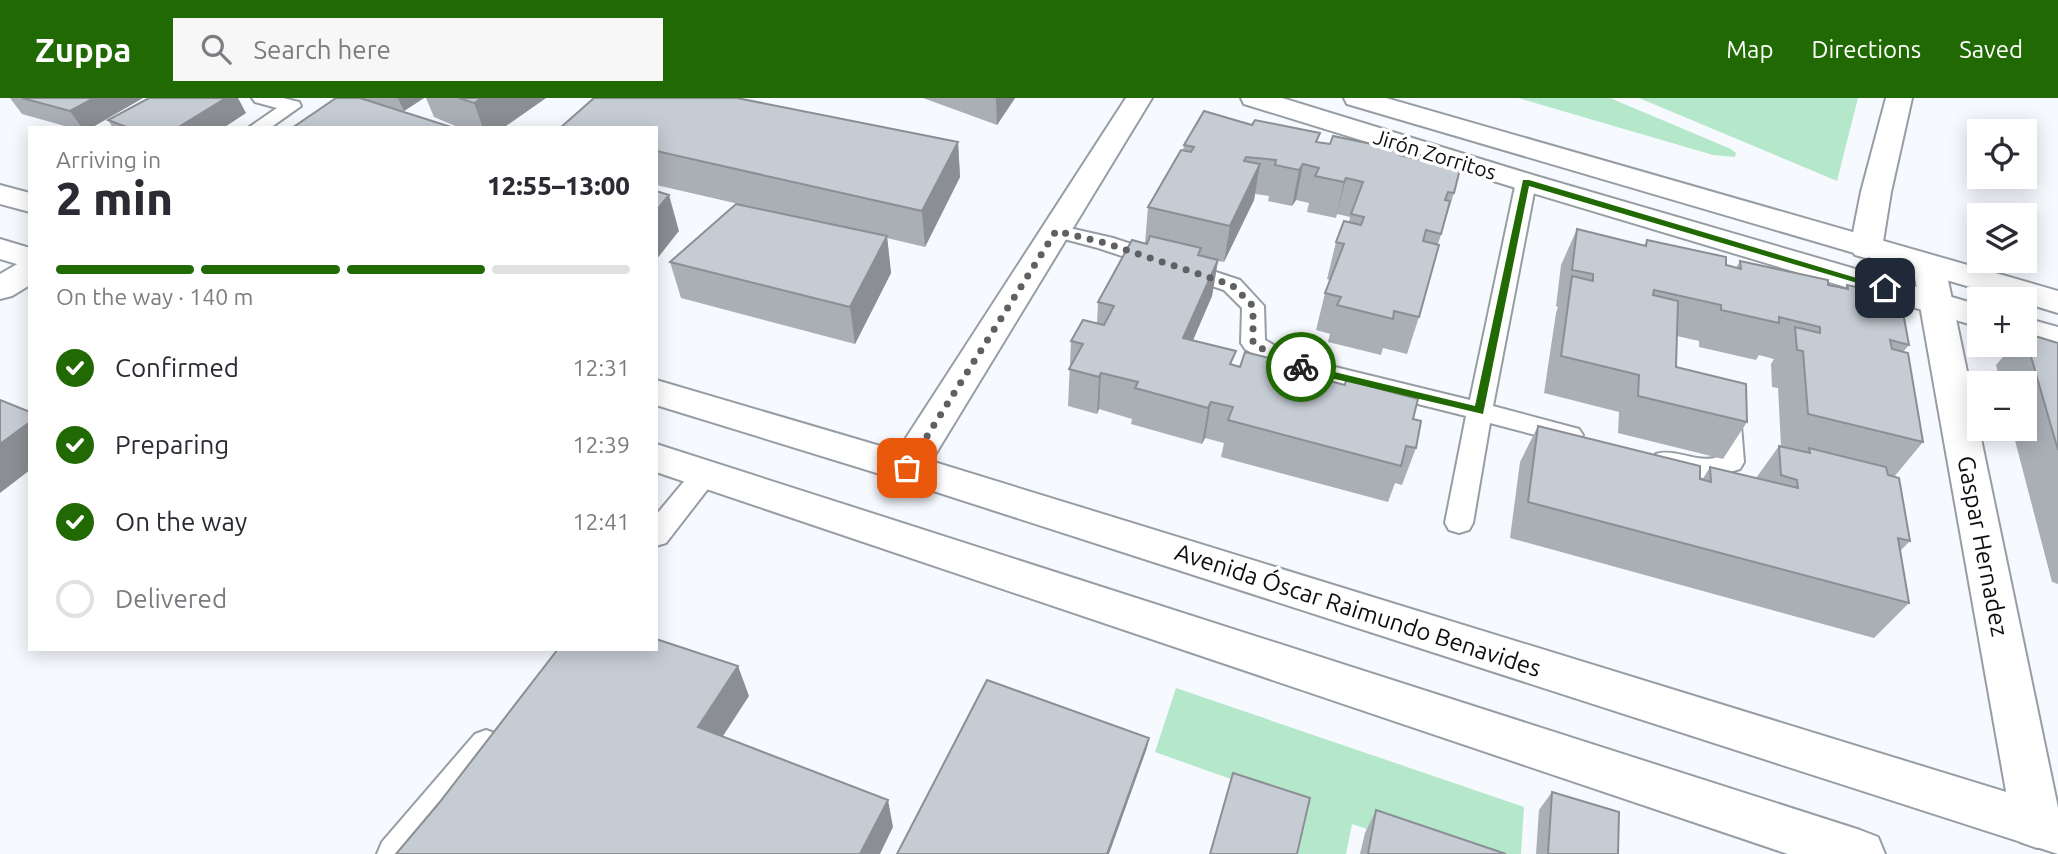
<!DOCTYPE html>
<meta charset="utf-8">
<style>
:root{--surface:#fff;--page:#f7f7f7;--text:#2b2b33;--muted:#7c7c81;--line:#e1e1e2;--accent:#206903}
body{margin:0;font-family:Ubuntu,sans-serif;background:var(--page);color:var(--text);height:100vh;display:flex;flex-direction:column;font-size:26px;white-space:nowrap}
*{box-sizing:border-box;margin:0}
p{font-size:23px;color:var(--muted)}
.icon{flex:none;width:38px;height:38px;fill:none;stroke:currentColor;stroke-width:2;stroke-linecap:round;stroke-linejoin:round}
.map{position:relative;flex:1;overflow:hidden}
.panel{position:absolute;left:28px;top:28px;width:630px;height:525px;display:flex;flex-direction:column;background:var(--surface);border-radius:0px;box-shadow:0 4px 18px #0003}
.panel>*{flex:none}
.buttons{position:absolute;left:1967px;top:21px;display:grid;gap:14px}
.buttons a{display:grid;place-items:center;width:70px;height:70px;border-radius:0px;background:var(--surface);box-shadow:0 4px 18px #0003;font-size:35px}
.pin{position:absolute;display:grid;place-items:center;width:60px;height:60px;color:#fff;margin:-30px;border-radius:14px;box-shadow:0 4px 10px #0006}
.courier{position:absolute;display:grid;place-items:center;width:70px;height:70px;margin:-35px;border:5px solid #206903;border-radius:50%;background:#fff;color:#222;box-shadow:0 2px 9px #0007}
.head em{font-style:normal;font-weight:800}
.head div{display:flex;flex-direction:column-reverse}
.head{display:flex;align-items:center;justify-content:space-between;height:119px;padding:0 28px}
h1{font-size:46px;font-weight:800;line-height:52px}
.bar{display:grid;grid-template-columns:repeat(4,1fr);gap:10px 7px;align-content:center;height:84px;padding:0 28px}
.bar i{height:9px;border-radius:5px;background:var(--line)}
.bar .selected{background:var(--accent)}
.bar p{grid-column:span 4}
ol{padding:0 28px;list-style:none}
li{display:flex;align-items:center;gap:21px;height:77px}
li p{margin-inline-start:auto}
li .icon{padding:7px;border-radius:50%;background:var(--accent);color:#fff;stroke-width:4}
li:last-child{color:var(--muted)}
li i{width:38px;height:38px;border:4px solid var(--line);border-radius:50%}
header{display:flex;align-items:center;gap:42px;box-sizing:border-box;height:98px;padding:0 35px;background:var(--accent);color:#fff}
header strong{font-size:33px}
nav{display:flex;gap:38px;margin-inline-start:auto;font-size:24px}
.search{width:490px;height:63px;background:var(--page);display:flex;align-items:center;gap:18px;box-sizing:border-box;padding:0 24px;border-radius:0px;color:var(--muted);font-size:26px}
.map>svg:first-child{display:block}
</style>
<header>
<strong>Zuppa</strong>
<div class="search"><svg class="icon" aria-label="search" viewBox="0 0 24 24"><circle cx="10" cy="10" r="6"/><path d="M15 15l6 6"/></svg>Search here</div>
<nav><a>Map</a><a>Directions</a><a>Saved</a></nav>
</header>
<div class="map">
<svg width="2058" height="756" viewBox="0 0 2058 756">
<rect width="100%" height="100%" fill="#f6f9fe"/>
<path fill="#b5e8cb" d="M1518,0H1610L1731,51L1736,55L1735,59L1713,57Z
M1639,0H1858L1837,83Z
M1176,590L1524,709L1521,756H1439L1352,726L1346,756H1298L1309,709L1155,654Z"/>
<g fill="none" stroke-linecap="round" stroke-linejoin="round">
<defs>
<path id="lane" d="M252,0H283L299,4L301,8L270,30H248L277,10L255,4Z
M1526,78L1533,80L1536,84L1493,308L1579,331L1583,337L1579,343L1570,346L1490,325L1473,425L1469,432L1459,435L1449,432L1445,425L1466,318L1278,271L1245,251L1241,245L1242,210L1224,192L1098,150L1049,137L1045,133L1049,129L1056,127L1113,140L1240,182L1264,208L1265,242L1294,259L1470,302L1516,84L1519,80Z
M1728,306L1737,309L1740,315L1744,364L1740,371L1707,381L1656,370L1652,363L1656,356C1676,350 1697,366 1718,359L1716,315L1719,309Z
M705,366L714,369L718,376L714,383L666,445L656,448V417L696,369Z
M486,632L497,636L502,646L497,656L416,756H377L382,744L475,636Z"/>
<path id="street" d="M1126,0H1152L921,380L907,384L893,380L888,370L893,360Z
M1886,0H1912L1891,94L1882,150L1877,157L1866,160L1855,157L1850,150L1861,94Z
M1929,158L1940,161L1945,168L2058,710V735L2054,744L2037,750L2020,744L2012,727L1913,168L1918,161Z
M30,162V187L12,198L0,201V176L19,165Z"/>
<path id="secondary" d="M1241,0H1282L1536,78L1979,207V229L1516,90L1244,6Z
M1344,0H1386L2058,193V215L2025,205V201H2011L1347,6Z
M2025,220L2058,229V252L2025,243Z"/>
<path id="primary" d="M0,87L30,95V114L0,106Z
M0,141L30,150V170L0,161Z
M656,282L921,360L2058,710V756L893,380L656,307Z
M656,346L1860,732L1878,739L1885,756H1788L656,374Z"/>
</defs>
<use href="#lane" stroke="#979da5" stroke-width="4"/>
<use href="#street" stroke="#979da5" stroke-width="4"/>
<use href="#secondary" stroke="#979da5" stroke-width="4"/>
<use href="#primary" stroke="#979da5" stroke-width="4"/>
<use href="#lane" fill="#fff" fill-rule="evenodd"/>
<use href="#street" fill="#fff" fill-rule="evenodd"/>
<use href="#secondary" fill="#fff" fill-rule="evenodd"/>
<use href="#primary" fill="#fff" fill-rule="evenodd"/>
</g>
<path fill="#aaafb6" d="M10,0H143L91,30H72L22,16Z
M336,0H424L404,13Z
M426,0H546L503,30H460L434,19Z
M923,0H1015L997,27Z
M246,15L223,30H113L108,22Z
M656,30L958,44L960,79L925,149L887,140L891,175L855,246L681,200L670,164L765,112L656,87Z
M1319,44L1330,46L1401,52L1400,57L1443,67L1454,95L1438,146L1419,219L1407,256L1383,250L1381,257L1328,244L1330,236L1316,232L1325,195L1330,182L1327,181L1336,144L1349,124L1350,119L1337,116L1336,120L1307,114L1309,105L1296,102L1292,108L1268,103L1269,98L1255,96L1254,102L1224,164L1218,163L1212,198L1193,242L1233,267L1322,281L1413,321L1416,350L1402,387L1395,385L1388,404L1221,359L1224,345L1205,340L1202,346L1131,326L1132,321L1099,311L1097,316L1068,308L1071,243L1097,225L1098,204L1145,145L1148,109L1183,52L1184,47Z
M1577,131L1644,148L1647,142L1736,170L1740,163L1845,190L1847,187L1909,247L1903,254L1923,344L1894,379L1910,443L1900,453L1909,505L1874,540L1510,440L1520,364L1538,328L1702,382L1710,369L1756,380L1779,348H1781L1778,290L1772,289L1771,266L1774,261L1759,257L1756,262L1699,249V243L1677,238L1676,269L1747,324L1723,361L1618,335L1619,314L1544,295L1556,215L1558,209L1556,208L1561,167Z
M2025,235L2058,245V486L2052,484L2012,331H2025V285H2000L1996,267L2013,247H2025Z
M1552,694L1618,756H1536L1539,712Z
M1376,712L1506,756H1360L1365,735Z"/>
<path fill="#8b8f94" d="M94,0H143L91,30H82L70,13Z
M226,0H238L246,15L223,30H177Z
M398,0H424L404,13Z
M482,0H546L503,30H483L474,5Z
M996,0H1015L997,27Z
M958,44L960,79L925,149L922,113Z
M1260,66L1254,102L1224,164L1230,128Z
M1303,66L1296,102L1292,108L1299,72Z
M1346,80L1336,120L1344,84Z
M669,97L679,133L656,162V113Z
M887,138L891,175L855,246L850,209Z
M1218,162L1212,198L1178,277L1183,240Z
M1101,275L1099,311L1097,316L1099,279Z
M1211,304L1205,340L1202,346L1208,310Z
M30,324V372L0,395V346Z
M738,568L749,598L710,658L698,629Z
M1149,640L1147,650L1109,756H1107Z
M888,702L893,729L880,756H860Z"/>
<path fill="#c6ccd4" stroke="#8b8f94" stroke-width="2" d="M22,0H94L70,13Z
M149,0H226L177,30H129L108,22Z
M336,0H360L454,30H292Z
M459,0H482L474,5Z
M594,0H737L958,44L922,113L656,53V30H560Z
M1204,13L1252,27L1255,22L1320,35L1316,44L1330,46L1333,38L1401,52L1399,57L1418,61L1420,57L1445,62L1443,67L1460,71L1454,95L1448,94L1445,102L1450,103L1441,136L1426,132L1423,143L1439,147L1419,219L1394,213L1393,221L1337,207L1341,199L1325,195L1344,146L1336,144L1344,123L1361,127L1364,119L1351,116L1363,84L1346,80L1344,84L1315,78L1319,70L1303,66L1299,72L1275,67L1276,62L1246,59L1244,63L1260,66L1230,128L1148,109L1181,52L1191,54L1194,49L1184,47Z
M656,93L669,97L656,113Z
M736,106L887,138L850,209L670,164Z
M1577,131L1646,148L1647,142L1726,159V167L1741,171L1740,163L1828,182V187L1848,191L1847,187L1900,198L1909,247L1890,242L1892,251L1908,255L1923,344L1808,316L1803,253L1797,252L1795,229L1820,235V229L1779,219V225L1721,212V207L1654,192L1653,197L1678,203L1676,269L1746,286L1747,324L1638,298L1639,277L1561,258L1572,178L1593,183V176L1572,172Z
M1150,138L1201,150L1198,157L1218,162L1183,240L1236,253L1230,266L1240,269L1245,254L1324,274L1322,281L1345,287L1346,282L1418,301L1413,321L1421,323L1416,350L1406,348L1401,368L1228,322L1233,309L1211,304L1208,310L1135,290L1138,284L1101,275L1099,279L1069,271L1083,246L1071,243L1083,222L1104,227L1114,208L1098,204L1132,142L1147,146Z
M2025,235L2058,245V352L2025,238Z
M0,302L30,314V324L0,346Z
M1538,328L1700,368V381L1711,384L1710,369L1798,390L1797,382L1781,377L1779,348L1810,355L1809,350L1886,369L1888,377L1899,380L1910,443L1898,440L1909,505L1528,404Z
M656,541L738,568L698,629L888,702L860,756H396L439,705L558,551H656Z
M987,582L1149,640L1107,756H897Z
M1233,675L1310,700L1297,756H1210Z
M1552,694L1619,714L1618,756H1548Z
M1376,712L1506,756H1368Z"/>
<path fill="#206903" d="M1523,82H1529L1890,190L1881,192L1529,88L1483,316L1297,272L1296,269L1301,266L1475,308Z"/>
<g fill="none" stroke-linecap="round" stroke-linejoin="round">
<path stroke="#5e6064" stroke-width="7" stroke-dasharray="0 12.6" d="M907,370L1056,133L1105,145L1232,187L1253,208V245L1286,265L1301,269"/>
</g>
<g text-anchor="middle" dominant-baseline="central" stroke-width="7" stroke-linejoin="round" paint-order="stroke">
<g font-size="21" fill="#0c0e11" stroke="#fff">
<text transform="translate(1435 56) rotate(17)">Jirón Zorritos</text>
</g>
<g font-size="24" fill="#0c0e11" stroke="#fff">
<text transform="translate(1983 448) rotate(79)">Gaspar Hernadez</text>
<text transform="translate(1358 512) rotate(18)">Avenida Óscar Raimundo Benavides</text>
</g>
</g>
</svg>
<div class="buttons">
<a><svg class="icon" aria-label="locate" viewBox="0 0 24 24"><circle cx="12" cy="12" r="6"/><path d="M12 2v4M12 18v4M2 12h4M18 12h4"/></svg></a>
<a><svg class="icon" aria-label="layers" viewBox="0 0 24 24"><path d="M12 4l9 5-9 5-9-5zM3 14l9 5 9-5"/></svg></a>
<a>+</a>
<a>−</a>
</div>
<div class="pin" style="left:907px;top:370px;background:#ea580c"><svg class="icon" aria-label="bag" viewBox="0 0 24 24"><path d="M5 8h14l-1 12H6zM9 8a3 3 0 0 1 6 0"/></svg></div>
<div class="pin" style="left:1885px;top:190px;background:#1f2937"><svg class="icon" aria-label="home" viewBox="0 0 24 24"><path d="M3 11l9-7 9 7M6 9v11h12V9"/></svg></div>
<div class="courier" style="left:1301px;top:269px"><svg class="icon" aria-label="bike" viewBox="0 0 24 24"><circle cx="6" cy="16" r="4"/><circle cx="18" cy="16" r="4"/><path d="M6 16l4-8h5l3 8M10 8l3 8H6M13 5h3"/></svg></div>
<section class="panel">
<div class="head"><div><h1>2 min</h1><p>Arriving in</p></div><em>12:55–13:00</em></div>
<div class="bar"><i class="selected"></i><i class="selected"></i><i class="selected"></i><i></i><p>On the way · 140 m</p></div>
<ol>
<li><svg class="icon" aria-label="check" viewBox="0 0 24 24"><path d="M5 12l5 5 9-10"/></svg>Confirmed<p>12:31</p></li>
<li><svg class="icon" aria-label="check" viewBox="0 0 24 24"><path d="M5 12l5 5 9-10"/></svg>Preparing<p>12:39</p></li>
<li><svg class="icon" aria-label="check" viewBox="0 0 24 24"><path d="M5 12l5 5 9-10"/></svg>On the way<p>12:41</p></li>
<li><i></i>Delivered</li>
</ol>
</section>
</div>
